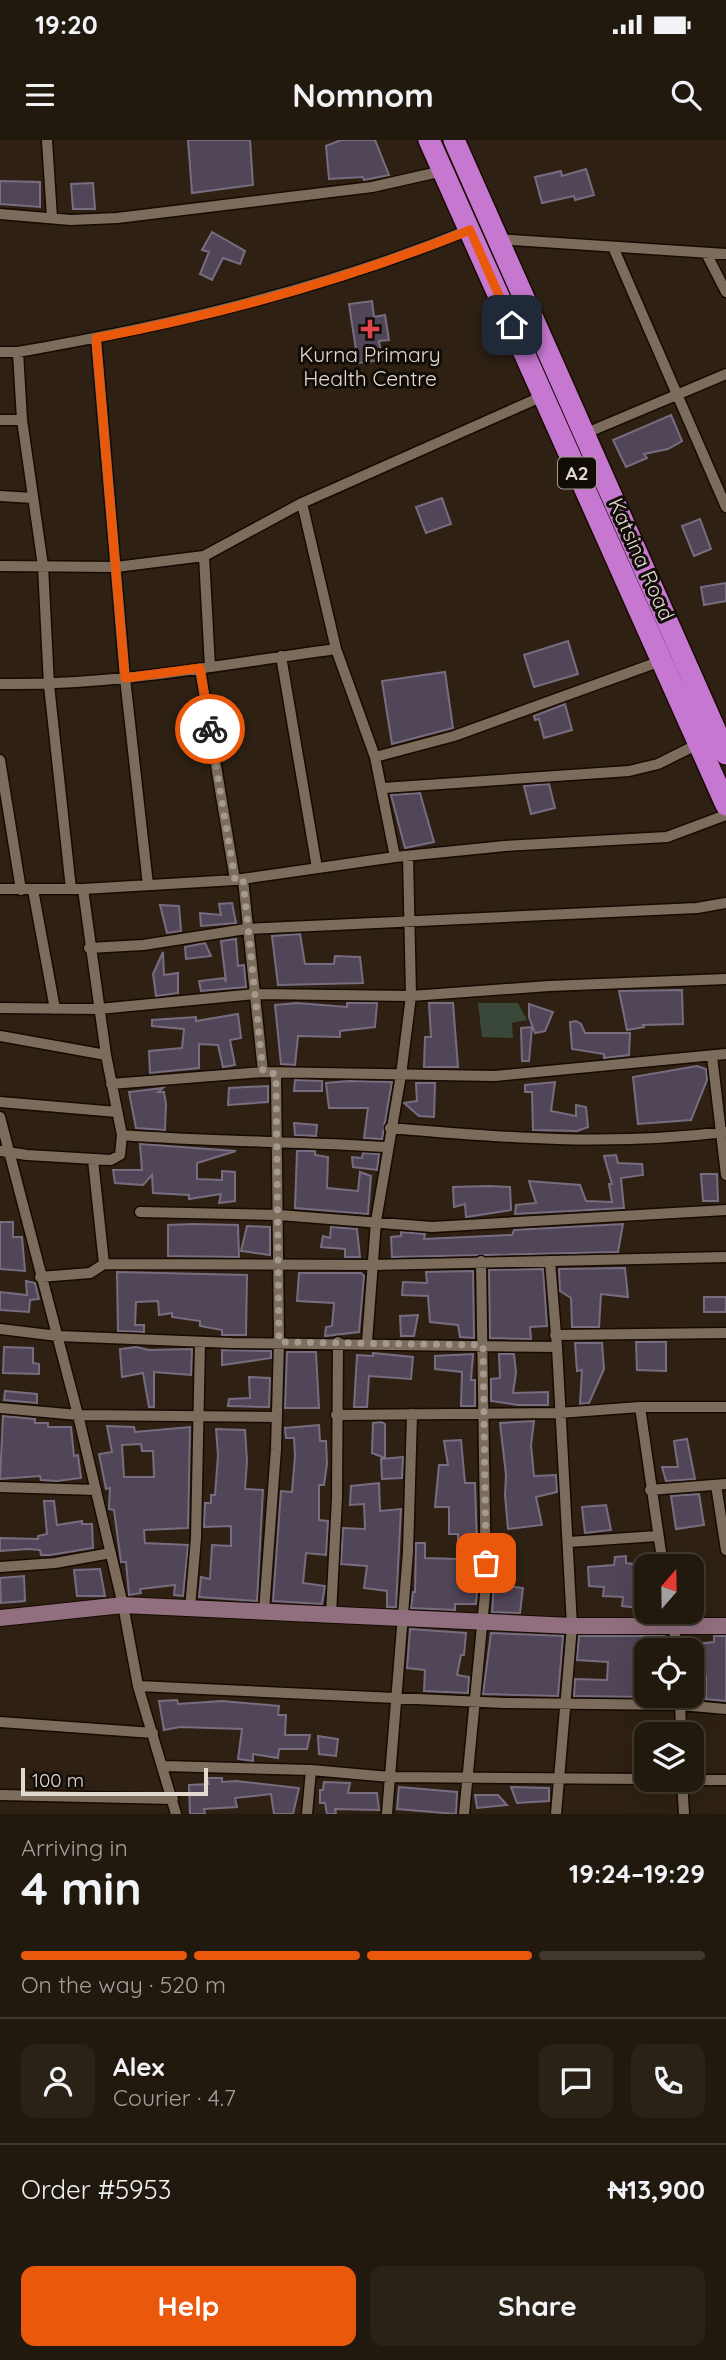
<!DOCTYPE html>
<meta charset="utf-8">
<style>
:root{--surface:#22190e;--page:#2a2217;--text:#f1f3f6;--muted:#a2a09e;--line:#3f382e;--accent:#ea580c}
body{margin:0;font-family:Quicksand,sans-serif;background:var(--page);color:var(--text);height:100vh;display:flex;flex-direction:column;font-size:26px;white-space:nowrap}
*{box-sizing:border-box;margin:0}
p{font-size:23px;color:var(--muted)}
.icon{flex:none;width:38px;height:38px;fill:none;stroke:currentColor;stroke-width:2;stroke-linecap:round;stroke-linejoin:round}
.map{position:relative;height:1674px;overflow:hidden}
.sheet{display:flex;flex-direction:column;background:var(--surface);flex:1}
.sheet>*{flex:none}
.needle{width:46px;rotate:20deg}
.controls{position:absolute;left:634px;top:1414px;display:grid;gap:14px}
.controls a{display:grid;place-items:center;width:70px;height:70px;border-radius:14px;background:var(--surface);box-shadow:0 7px 28px #0002,0 0 0 2px var(--line);font-size:35px}
.scale{position:absolute;left:21px;bottom:18px;width:187px;box-sizing:border-box;padding-left:7px;border:4px solid #e2d9d0;border-top:0;font-size:19px;line-height:24px;white-space:nowrap;color:#e2d9d0;-webkit-text-stroke:5px #110c06;paint-order:stroke}
.pin{position:absolute;display:grid;place-items:center;width:60px;height:60px;color:#fff;margin:-30px;border-radius:14px;box-shadow:0 4px 10px #0006}
.courier{position:absolute;display:grid;place-items:center;width:70px;height:70px;margin:-35px;border:5px solid #ea580c;border-radius:50%;background:#fff;color:#222;box-shadow:0 2px 9px #0007}
.head em{font-style:normal;font-weight:700}
.head div{display:flex;flex-direction:column-reverse}
.head{display:flex;align-items:center;justify-content:space-between;height:119px;padding:0 21px}
h1{font-size:46px;font-weight:700;line-height:52px}
.bar{display:grid;grid-template-columns:repeat(4,1fr);gap:10px 7px;align-content:center;height:84px;padding:0 21px}
.bar i{height:9px;border-radius:5px;background:var(--line)}
.bar .on{background:var(--accent)}
.bar p{grid-column:span 4}
.line{display:flex;align-items:center;gap:18px;padding:0 21px;border-top:2px solid var(--line)}
.line div{flex:1}
.round{display:grid;place-items:center;flex:none;width:74px;height:74px;border-radius:14px;background:var(--page)}
.button{display:flex;gap:14px;margin-top:auto;padding:14px 21px}
.button a{flex:1;height:80px;border-radius:14px;background:var(--accent);color:#fff;font-size:28px;font-weight:700;line-height:80px;text-align:center}
.button a+a{background:var(--page);color:var(--text)}
.status{display:flex;justify-content:space-between;align-items:center;height:49px;padding:0 35px;background:var(--surface);direction:ltr}
.status svg{height:19px;fill:currentColor}
header{display:flex;justify-content:space-between;align-items:center;height:91px;padding:0 21px;background:var(--surface);font-size:32px;font-weight:700}
.map>svg:first-child{display:block}
</style>
<div class="status"><b>19:20</b><svg viewBox="0 0 49 12"><path d="M0 12V9h3v3zM5 12V6h3v6zM10 12V3h3v9zM15 12V0h3v12zM26 1h20v11H26zM47 4h2v5h-2z"/></svg></div>
<header><svg class="icon" aria-label="menu" viewBox="0 0 24 24"><path d="M4 6h16M4 12h16M4 18h16"/></svg>Nomnom<svg class="icon" aria-label="search" viewBox="0 0 24 24"><circle cx="10" cy="10" r="6"/><path d="M15 15l6 6"/></svg></header>
<div class="map">
<svg width="726" height="1674" viewBox="0 0 726 1674">
<rect width="100%" height="100%" fill="#2e2113"/>
<path fill="#394838" d="M478,863H518L527,880L512,883L513,898L482,897Z"/>
<path fill="#504658" stroke="#786d80" stroke-width="2" fill-rule="evenodd" d="M188,0H250L253,45L192,53Z
M341,0H375L389,35L364,40L363,37L329,39L326,6Z
M586,29L594,55L575,60L574,56L542,63L535,37L561,31L562,36Z
M0,41L40,42V67L0,64Z
M93,43L95,69H73L71,44Z
M212,92L245,111L240,124L223,118L212,140L200,134L209,112L202,110Z
M372,161L374,177L385,175L389,200L379,201L382,220L358,223L349,164Z
M671,275L682,301L668,309L644,314L647,318L626,327L613,300Z
M442,358L451,384L426,393L416,367Z
M700,379L711,409L694,416L682,386Z
M726,443V461L704,465L701,447Z
M568,501L578,534L534,547L524,515Z
M445,532L453,588L392,604L382,541Z
M565,564L572,590L544,598L539,579L535,580L534,576Z
M549,644L555,668L531,674L524,646Z
M420,653L434,702L405,708L391,655Z
M232,763L236,783L201,786L200,773L221,775L219,764Z
M160,765L179,766L181,791L167,793Z
M300,794L305,824H334L335,816L360,817L363,843L278,845L272,796Z
M236,799L238,826L244,825L246,847L201,851L199,841L224,838L226,842L221,801Z
M205,803L211,816L186,819L185,807Z
M163,812L164,835L178,833V853L156,856L153,834Z
M682,850L683,884L643,885L644,887L627,890L619,851Z
M297,863L347,867V863H377L375,887L340,891V897L298,896L295,925L281,924L275,865Z
M429,863H453L458,927H424L425,897H431Z
M529,864L553,872L545,891L535,893L529,877Z
M238,874L241,898L230,900L235,925L223,927L218,905L199,904V928L150,933L149,911L182,908L184,889L152,886V880L196,877V881Z
M576,881L581,884L585,893H630L629,915L604,918V914L572,909L570,882Z
M532,887L529,921H522L521,888Z
M697,926L706,929L707,940L691,980L638,984L633,937Z
M295,940L322,941V951H294Z
M349,941L392,942L382,999L364,998L368,968H329L326,943Z
M555,942L551,971L576,976V965L586,967L588,987L577,991L533,990L532,952H525V945Z
M416,943H435L434,977L419,976L404,963L417,961Z
M268,946V962L228,965L229,948Z
M163,948L158,952H164L166,964L165,990L136,988L129,952Z
M294,983L317,985L316,996L295,995Z
M140,1004L236,1011L197,1023V1039L222,1040V1031L235,1032V1061L219,1063L221,1054L189,1059V1055L153,1053L152,1035L143,1045L115,1043L113,1030H142Z
M297,1011H315V1015L328,1017L327,1048L358,1051L360,1032L371,1036L368,1074L295,1068Z
M363,1013L379,1014L377,1030L353,1027L352,1017L362,1018Z
M616,1015L618,1023L642,1024L643,1035L621,1038L624,1068L515,1074L516,1065L536,1063L529,1041L580,1045L586,1061L612,1062L609,1044H612L604,1016Z
M701,1034H717L718,1061H703Z
M488,1046L510,1047L511,1070L466,1077L465,1064L454,1067L453,1047Z
M0,1082H13V1097H22L25,1131L0,1129Z
M194,1084L238,1085L239,1117L168,1116V1085Z
M623,1084L618,1112L392,1117L391,1097L401,1096V1092L425,1094L424,1099L512,1095L514,1090Z
M247,1086L270,1087V1115L241,1111Z
M331,1087L357,1089L360,1117H345V1109L321,1107L323,1096L330,1098Z
M625,1128L628,1157L601,1154L599,1187H572L571,1158L560,1151L559,1129Z
M543,1129L547,1186L530,1187L531,1199L490,1198L489,1130Z
M473,1131L474,1198L460,1197L458,1185L430,1182L428,1156L402,1155L403,1142L427,1143L426,1132Z
M117,1132L247,1135L246,1195H222V1190L200,1186V1181L172,1177V1173L159,1175L158,1161L136,1162L135,1185H144V1192L118,1191Z
M299,1133H361L364,1136L359,1192L325,1196L326,1187L332,1186L334,1163L297,1161Z
M26,1141L35,1143L39,1159L30,1160L29,1172L0,1170V1152L27,1155Z
M704,1157H726V1172H704Z
M418,1175L414,1196H401L400,1176Z
M636,1202H666V1231L637,1230Z
M575,1203H602L604,1229L589,1263L580,1264L582,1230L577,1231Z
M4,1207L33,1208V1223L39,1224V1234L3,1233Z
M136,1207L149,1210L192,1209L191,1235L154,1232V1267H149L143,1233L122,1237L120,1209Z
M222,1210L271,1211V1218L222,1225Z
M287,1212H316L319,1268H285Z
M373,1213L413,1217L411,1239L369,1236L367,1267H354L357,1215L373,1216Z
M473,1214L471,1240H475V1266H461L462,1232L435,1229V1216Z
M499,1214H514L516,1233L513,1253L548,1252V1265H518L491,1261V1239L500,1238Z
M249,1237L270,1238L269,1267L228,1266L229,1259L250,1258Z
M5,1251L37,1254V1263L4,1260Z
M3,1276L35,1279V1283H48V1287H71L74,1316L78,1315L81,1338L57,1341L41,1340L40,1336L0,1339Z
M534,1281L531,1305L534,1336L556,1335L557,1352L536,1357L542,1385L508,1389L505,1355L506,1335L500,1283Z
M381,1282L385,1284V1318L372,1313L373,1283Z
M319,1285L320,1301H326L327,1324L324,1345H319V1380L328,1381L326,1415L306,1413L303,1443L325,1446L322,1464L273,1461L281,1351L292,1352L295,1316L294,1298H286L285,1288Z
M107,1286L134,1287L135,1292L190,1287L188,1388L144,1390L145,1403L188,1405L183,1456L174,1455L175,1445L140,1449L141,1453L129,1455L126,1422H121L114,1370L109,1369L110,1348L106,1349L99,1314L112,1312ZM141,1304L142,1311H153L154,1337H124L122,1305Z
M216,1289L245,1290L247,1321L245,1349L263,1350L257,1461L199,1457L201,1437L210,1439L212,1405L231,1406V1386L204,1387L205,1363H211V1355H215L218,1315Z
M687,1299L695,1339L666,1341L662,1327H678L674,1301Z
M461,1300L465,1343H475L478,1437L471,1440L478,1441L476,1464H455V1470L411,1468L413,1452H415L416,1403H425V1418L458,1419V1394H449V1367H435L439,1325H448L444,1301Z
M403,1317L402,1338L382,1339L381,1319Z
M379,1343L380,1371L401,1369L396,1467H387V1451L364,1448L367,1426L341,1424L343,1388L365,1389L364,1364L350,1365L351,1346Z
M699,1354L704,1385L676,1389L671,1356Z
M44,1361H54L57,1385L82,1381V1384H92L93,1408L50,1415H41L40,1410L28,1409L0,1411V1398L38,1399V1396L47,1394Z
M606,1365L611,1390L585,1393L582,1367Z
M626,1416V1423L634,1424V1441L641,1442L639,1468L622,1466L623,1457L603,1456L604,1447L589,1446L588,1427L614,1425L615,1417Z
M100,1429L105,1456H77L74,1430Z
M24,1436L25,1461L1,1463L0,1438Z
M494,1444L523,1448L520,1473L492,1472Z
M410,1489L466,1493L464,1515H461L457,1535L469,1537L468,1553L424,1551L425,1530L407,1528Z
M491,1493L563,1496L558,1556L483,1554Z
M579,1496H664L665,1510H646V1557L574,1556L575,1539L607,1540L608,1522L577,1520Z
M714,1496H726V1561L706,1559V1536H696V1528H691L695,1504L714,1502Z
M177,1560L178,1564L222,1561L279,1566L278,1575H286L285,1595H310L307,1609H279L278,1618L253,1614V1621L238,1619L242,1589L180,1587L164,1590L159,1561Z
M318,1596L338,1599L336,1616L319,1614Z
M207,1638H222V1642L236,1641L299,1648L293,1674H274L271,1654L235,1658L237,1667L204,1669L205,1674H190L189,1645L209,1644Z
M324,1642L350,1643L348,1653H377L379,1670L335,1669L336,1674H327L325,1663H320V1650H323Z
M399,1647L457,1652L456,1674L397,1669Z
M511,1647L549,1648V1661L517,1663Z
M475,1655H498L507,1665L477,1668Z"/>
<g fill="none" stroke-linecap="round" stroke-linejoin="round">
<defs>
<path id="street" d="M47,0L52,78
M0,74L71,80L117,78L372,47L443,31
M498,99L726,114
M613,107L726,367
M706,113L726,152
M96,198L125,538L148,745
M0,212H18C173,185 324,149 469,90
M18,212L22,280L43,426L49,545L71,749
M0,280H22
M584,294L726,234
M0,356L33,358
M302,363L336,509L375,617L395,717
M204,416L210,527
M0,426L116,427L204,416L302,363L543,256
M281,516L317,728
M200,529L235,740
M0,544C113,546 225,524 336,509
M375,617L454,596L661,521
M0,620L21,750
M383,648L629,631L658,624L698,604
M243,739L263,932
M0,749H83L235,740L395,717L505,706L667,697L726,675
M83,749L106,915L122,995C210,1002 298,1001 386,1007
M33,750L55,869
M89,808L143,805L246,789L697,768L726,763
M0,868L99,869L255,854L411,856L549,846L726,839
M0,896L106,915
M712,916L726,1035
M111,944L263,932L495,936L726,914
M0,962L117,972
M0,977L78,1275L123,1465L138,1546L176,1674
M390,988C504,998 611,1006 726,992
M1,1011L27,1015L111,1020L120,1015L122,995
M93,1020L104,1124
M140,1072L279,1075L432,1087L726,1070
M40,1137L90,1133L104,1124L372,1125L726,1117
M0,1189L58,1196L232,1203L557,1207L550,1121
M555,1195L726,1193
M367,1202L376,1081L401,935L411,856L408,716
M640,1267L663,1426
M0,1268L78,1275L277,1277
M336,1275L559,1273L640,1267H726
M716,1345L726,1410
M0,1347L96,1350
M650,1350L726,1344
M569,1402L657,1396
M0,1427L55,1423L111,1413
M190,1468L196,1398L200,1202
M264,1471L276,1309L279,1202L276,934
M672,1472L677,1510
M331,1474L337,1358L338,1202
M138,1546L504,1563L681,1565L726,1569
M680,1556L681,1594
M0,1582L153,1593
M163,1626L311,1630L390,1637L646,1639
M655,1640H726
M682,1640L684,1674
M0,1655L173,1659
M307,1674L311,1630
M387,1674L408,1412L412,1274
M464,1674L486,1444L481,1121
M556,1674L572,1486L557,1207"/>
<path id="secondary" d="M0,1478L123,1465L572,1486H726"/>
<path id="highway" d="M429,0L726,665
M454,0L726,614"/>
</defs>
<use href="#street" stroke="#160a01" stroke-width="13"/>
<use href="#secondary" stroke="#160a01" stroke-width="18"/>
<use href="#highway" stroke="#160a01" stroke-width="24"/>
<use href="#street" stroke="#7c6c5c" stroke-width="10"/>
<use href="#secondary" stroke="#926f7f" stroke-width="16"/>
<use href="#highway" stroke="#c677d0" stroke-width="21"/>
</g>
<g fill="none" stroke-linecap="round" stroke-linejoin="round">
<path stroke="#a3998e" stroke-width="7" stroke-dasharray="0 12.6" d="M210,589L235,740L243,739L263,932L276,934L279,1202L483,1205L486,1423"/>
<path stroke="#ea580c" stroke-width="9" d="M210,589L200,528L125,538L96,198C223,174 349,139 470,90L512,185"/>
</g>
<path fill="#e0444e" stroke="#110c06" stroke-width="2.5" d="M366.5 178.5h7v7h7v7h-7v7h-7v-7h-7v-7h7z"/>
<g text-anchor="middle" dominant-baseline="central" stroke-width="6" stroke-linejoin="round" paint-order="stroke">
<rect fill="#110c06" stroke="#a39c93" stroke-width="2" x="558" y="317.5" width="38" height="31" rx="5"/>
<g font-size="19" font-weight="bold" fill="#e2d9d0">
<text x="577" y="333">A2</text>
</g>
<g font-size="21" fill="#e2d9d0" stroke="#110c06">
<text x="370" y="214">Kurna Primary<tspan x="370" dy="24">Health Centre</tspan></text>
</g>
<g font-size="21" fill="#e2d9d0" stroke="#110c06">
<text transform="translate(642 419) rotate(66)">Katsina Road</text>
</g>
</g>
</svg>
<div class="controls">
<a><svg class="needle" viewBox="-14 -14 28 28"><path d="M0-13l5 13h-10z" fill="#e53935"/><path d="M0 13l5-13h-10z" fill="#a2a09e"/></svg></a>
<a><svg class="icon" aria-label="locate" viewBox="0 0 24 24"><circle cx="12" cy="12" r="6"/><path d="M12 2v4M12 18v4M2 12h4M18 12h4"/></svg></a>
<a><svg class="icon" aria-label="layers" viewBox="0 0 24 24"><path d="M12 4l9 5-9 5-9-5zM3 14l9 5 9-5"/></svg></a>
</div>
<div class="scale">100 m</div>
<div class="pin" style="left:486px;top:1423px;background:#ea580c"><svg class="icon" aria-label="bag" viewBox="0 0 24 24"><path d="M5 8h14l-1 12H6zM9 8a3 3 0 0 1 6 0"/></svg></div>
<div class="pin" style="left:512px;top:185px;background:#1f2937"><svg class="icon" aria-label="home" viewBox="0 0 24 24"><path d="M3 11l9-7 9 7M6 9v11h12V9"/></svg></div>
<div class="courier" style="left:210px;top:589px"><svg class="icon" aria-label="bike" viewBox="0 0 24 24"><circle cx="6" cy="16" r="4"/><circle cx="18" cy="16" r="4"/><path d="M6 16l4-8h5l3 8M10 8l3 8H6M13 5h3"/></svg></div>
</div>
<section class="sheet">
<div class="head"><div><h1>4 min</h1><p>Arriving in</p></div><em>19:24–19:29</em></div>
<div class="bar"><i class="on"></i><i class="on"></i><i class="on"></i><i></i><p>On the way · 520 m</p></div>
<div class="line" style="height:126px"><a class="round"><svg class="icon" aria-label="person" viewBox="0 0 24 24"><circle cx="12" cy="8" r="4"/><path d="M4 21q1-7 8-7t8 7"/></svg></a><div><b>Alex</b><p>Courier · 4.7</p></div><a class="round"><svg class="icon" aria-label="chat" viewBox="0 0 24 24"><path d="M4 5h16v11H9l-5 4z"/></svg></a><a class="round"><svg class="icon" aria-label="phone" viewBox="0 0 24 24"><path d="M5 4h4l2 5-3 2q2 4 5 5l2-3 5 2v4C11 20 4 13 5 4z"/></svg></a></div>
<div class="line" style="height:91px"><div>Order #5953</div><b>₦13,900</b></div>
<div class="button"><a>Help</a><a>Share</a></div>
</section>
